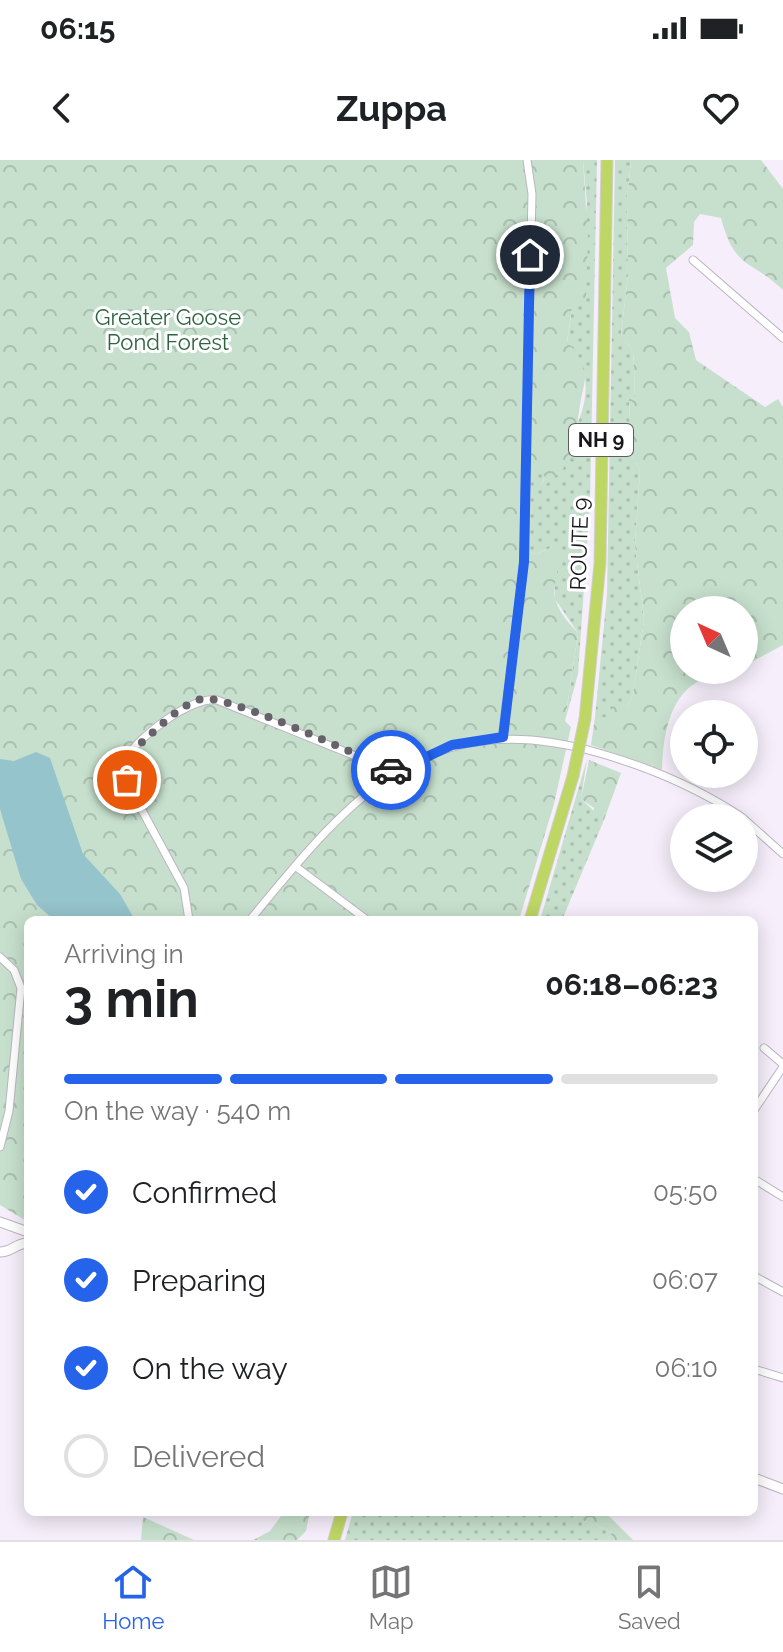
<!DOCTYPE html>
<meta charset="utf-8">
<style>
:root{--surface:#fff;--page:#f2f2f2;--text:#202124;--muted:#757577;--line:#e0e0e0;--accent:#2563eb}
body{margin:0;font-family:Raleway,sans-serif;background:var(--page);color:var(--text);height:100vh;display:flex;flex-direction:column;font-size:30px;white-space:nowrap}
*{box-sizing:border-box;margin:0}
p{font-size:26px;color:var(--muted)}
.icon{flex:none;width:44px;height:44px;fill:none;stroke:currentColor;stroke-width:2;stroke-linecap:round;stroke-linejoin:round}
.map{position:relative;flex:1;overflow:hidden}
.panel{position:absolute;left:24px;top:756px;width:734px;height:600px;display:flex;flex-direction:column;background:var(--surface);border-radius:12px;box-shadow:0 4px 20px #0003}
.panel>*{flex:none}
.needle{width:52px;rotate:316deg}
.buttons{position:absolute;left:670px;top:436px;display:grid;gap:16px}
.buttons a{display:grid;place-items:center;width:88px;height:88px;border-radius:50%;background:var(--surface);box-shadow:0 4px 20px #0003;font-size:40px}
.pin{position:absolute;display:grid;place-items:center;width:68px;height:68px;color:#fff;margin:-34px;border:4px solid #fff;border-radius:50%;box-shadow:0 2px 8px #0007}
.courier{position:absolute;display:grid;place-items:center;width:80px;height:80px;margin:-40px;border:6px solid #2563eb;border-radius:50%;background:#fff;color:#222;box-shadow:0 2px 10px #0007}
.head em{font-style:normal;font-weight:700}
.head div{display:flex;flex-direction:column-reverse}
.head{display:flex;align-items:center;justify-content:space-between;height:136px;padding:0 40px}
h1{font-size:52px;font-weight:700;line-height:60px}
.bar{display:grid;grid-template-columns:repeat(4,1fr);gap:12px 8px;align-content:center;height:96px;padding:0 40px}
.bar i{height:10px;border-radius:6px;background:var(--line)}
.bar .active{background:var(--accent)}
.bar p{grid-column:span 4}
ol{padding:0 40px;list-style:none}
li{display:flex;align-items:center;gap:24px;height:88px}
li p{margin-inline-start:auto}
li .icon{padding:8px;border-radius:50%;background:var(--accent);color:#fff;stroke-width:4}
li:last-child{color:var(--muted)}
li i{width:44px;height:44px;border:4px solid var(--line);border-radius:50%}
.status{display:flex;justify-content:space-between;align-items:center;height:56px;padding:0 40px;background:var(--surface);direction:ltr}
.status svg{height:22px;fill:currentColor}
header{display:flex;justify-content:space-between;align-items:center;height:104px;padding:0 40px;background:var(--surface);font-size:36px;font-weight:700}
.tabs{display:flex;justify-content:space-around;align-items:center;height:112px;border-top:2px solid var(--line);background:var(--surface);font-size:22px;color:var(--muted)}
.tabs a{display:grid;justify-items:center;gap:4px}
.tabs .active{color:var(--accent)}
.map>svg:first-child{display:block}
</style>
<div class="status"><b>06:15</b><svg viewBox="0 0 49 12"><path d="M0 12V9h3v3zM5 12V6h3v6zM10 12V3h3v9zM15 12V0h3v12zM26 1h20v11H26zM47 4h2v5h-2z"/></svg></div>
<header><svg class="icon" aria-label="back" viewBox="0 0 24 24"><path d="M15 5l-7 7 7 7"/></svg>Zuppa<svg class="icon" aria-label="heart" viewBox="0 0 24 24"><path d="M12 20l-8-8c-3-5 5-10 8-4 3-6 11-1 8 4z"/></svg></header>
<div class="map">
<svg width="783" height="1380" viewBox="0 0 783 1380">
<defs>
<pattern id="grass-dots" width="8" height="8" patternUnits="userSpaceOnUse" patternTransform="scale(2)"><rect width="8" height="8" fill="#c7e0cd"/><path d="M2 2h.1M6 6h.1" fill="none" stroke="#aabfaf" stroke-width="1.8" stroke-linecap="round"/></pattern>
<pattern id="forest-crowns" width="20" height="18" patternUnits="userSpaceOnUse" patternTransform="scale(2)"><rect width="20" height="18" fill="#c7e0cd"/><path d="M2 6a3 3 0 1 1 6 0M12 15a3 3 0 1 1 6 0" fill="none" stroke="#aabfaf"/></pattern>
</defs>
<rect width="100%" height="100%" fill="#f6effb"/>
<path fill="url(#grass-dots)" d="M583,0H597L590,342L578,514L565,561L578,473L555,439L553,387L537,394L528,392L530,311L538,310L545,317L541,325C569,284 610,227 567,183L587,44Z
M615,0H631L627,40L628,115L621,175C624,180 631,187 633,193C634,198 635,235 635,241L629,239L631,294L640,310L635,385L644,459L633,535L626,548L606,557H595L607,434Z
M587,599L581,639L604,660L562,760H540Z
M353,1352H562L612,1372L608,1380H345Z"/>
<path fill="url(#forest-crowns)" d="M0,0H583L588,77L586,137L572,148L567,182C595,212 583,219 579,252C574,285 573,310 541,327L545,317L538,311L523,313L520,390L537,394L553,387C567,402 549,422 556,441C560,454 569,463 578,473L565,561L571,567L554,644L519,760H28V1062L0,1045Z
M631,0H761L783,29V130C749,98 735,110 721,58L700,54L694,62L693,85L666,108L675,158L689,172L696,200L765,247L778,239L783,247V485L744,506V450H684V510H734C724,514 713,515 704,519C669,532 663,577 662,610L591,585L595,557H606L615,545L626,548L633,535L644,459L635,385L640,310L631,294L629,238L635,241C635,235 634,197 633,193C631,187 624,180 621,176L628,115L627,40Z
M589,600L621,613L604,660L593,656L594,648L581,639Z
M284,1352H310L306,1371L297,1380H253L270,1371Z
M562,1352H609L608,1355L633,1380H608L612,1372Z
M143,1357L194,1380H141Z"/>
<path fill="#96c4cc" d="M36,592L50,598L83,694L120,734L135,760H54L37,745L21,719L0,649V599L14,601Z"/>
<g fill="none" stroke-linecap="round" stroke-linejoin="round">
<defs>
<path id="minor" d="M693,100L783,178
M503,577L524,402L532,34L527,0
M744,659L783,694
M295,706L367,760
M189,760L184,728L131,630C127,620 123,608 127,598C138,576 193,536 217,540L395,612
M250,760C351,637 426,543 599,593C648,607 700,629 743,658
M0,797L14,810L21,828L9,951L0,987
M764,888L783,904
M754,950L783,907
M754,1019L783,1037
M754,1116L783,1132
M754,1209L783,1218"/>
<path id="secondary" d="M0,1062L28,1072
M0,1092C12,1092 16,1083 28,1083
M754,1318L783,1329"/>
<path id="trunk" d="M585,559L600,403L607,0
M530,760L573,616
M334,1380L342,1352"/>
</defs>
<use href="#minor" stroke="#bcb5c1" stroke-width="9"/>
<use href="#secondary" stroke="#bcb5c1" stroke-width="11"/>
<use href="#trunk" stroke="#d1d0d1" stroke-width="13"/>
<use href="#minor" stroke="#fff" stroke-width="7"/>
<use href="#secondary" stroke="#fff" stroke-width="9"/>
<use href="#trunk" stroke="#bed664" stroke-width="11"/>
<defs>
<path id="trunk-bridge" d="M573,616L585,559"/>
</defs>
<use href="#trunk-bridge" stroke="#d1d0d1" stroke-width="13" stroke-linecap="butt"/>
<use href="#trunk-bridge" stroke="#bed664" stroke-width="11"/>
</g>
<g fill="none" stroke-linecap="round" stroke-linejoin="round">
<path stroke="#666269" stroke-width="8" stroke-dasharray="0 14.4" d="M127,620C123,598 134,589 150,575C164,562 183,544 201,539C226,533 361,597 391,610"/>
<path stroke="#2563eb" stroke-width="10" d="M391,610L395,612L452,585L503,577L524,402L530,95"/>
</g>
<g text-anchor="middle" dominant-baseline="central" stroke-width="6" stroke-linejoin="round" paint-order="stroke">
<rect fill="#fff" stroke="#5d5c5f" stroke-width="2" x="569" y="264" width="64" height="32" rx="6"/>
<g font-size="20" font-weight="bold" fill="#18161a">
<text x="601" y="280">NH 9</text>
</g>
<g font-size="22" fill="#2e6341" stroke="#fff">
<text x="168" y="157">Greater Goose<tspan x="168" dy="25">Pond Forest</tspan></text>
</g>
<g font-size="22" fill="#18161a" stroke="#fff">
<text transform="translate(579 384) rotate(-88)">ROUTE 9</text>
</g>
</g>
</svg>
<div class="buttons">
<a><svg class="needle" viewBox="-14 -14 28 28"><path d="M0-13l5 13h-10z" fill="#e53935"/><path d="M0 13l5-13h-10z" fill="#757577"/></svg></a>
<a><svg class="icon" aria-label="locate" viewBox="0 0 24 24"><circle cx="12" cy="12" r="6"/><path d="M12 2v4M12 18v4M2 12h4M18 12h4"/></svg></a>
<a><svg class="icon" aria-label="layers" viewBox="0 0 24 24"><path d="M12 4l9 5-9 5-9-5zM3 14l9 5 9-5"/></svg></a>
</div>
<div class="pin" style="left:127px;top:620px;background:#ea580c"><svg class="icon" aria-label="bag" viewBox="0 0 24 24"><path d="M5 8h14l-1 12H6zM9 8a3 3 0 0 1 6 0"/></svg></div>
<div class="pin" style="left:530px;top:95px;background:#1f2937"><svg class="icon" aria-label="home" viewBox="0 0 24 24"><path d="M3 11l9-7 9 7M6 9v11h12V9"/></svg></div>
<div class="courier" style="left:391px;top:610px"><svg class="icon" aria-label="car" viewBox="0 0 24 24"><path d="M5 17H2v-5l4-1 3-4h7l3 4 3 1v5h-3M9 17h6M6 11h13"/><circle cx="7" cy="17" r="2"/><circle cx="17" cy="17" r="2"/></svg></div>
<section class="panel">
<div class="head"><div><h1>3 min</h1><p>Arriving in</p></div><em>06:18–06:23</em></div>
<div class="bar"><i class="active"></i><i class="active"></i><i class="active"></i><i></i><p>On the way · 540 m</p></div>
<ol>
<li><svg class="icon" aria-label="check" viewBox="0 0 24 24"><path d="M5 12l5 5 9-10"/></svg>Confirmed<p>05:50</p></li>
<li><svg class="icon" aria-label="check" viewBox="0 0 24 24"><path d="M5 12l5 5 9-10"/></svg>Preparing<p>06:07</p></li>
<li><svg class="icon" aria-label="check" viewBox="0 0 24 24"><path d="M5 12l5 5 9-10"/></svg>On the way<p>06:10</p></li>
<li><i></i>Delivered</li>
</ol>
</section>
</div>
<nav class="tabs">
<a class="active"><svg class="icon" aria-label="home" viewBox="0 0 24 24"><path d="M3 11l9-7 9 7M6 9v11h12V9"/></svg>Home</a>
<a><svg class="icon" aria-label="map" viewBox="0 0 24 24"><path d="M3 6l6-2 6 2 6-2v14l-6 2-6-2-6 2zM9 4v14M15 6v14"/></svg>Map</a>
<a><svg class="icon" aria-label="saved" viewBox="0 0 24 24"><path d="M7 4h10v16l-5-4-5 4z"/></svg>Saved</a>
</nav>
